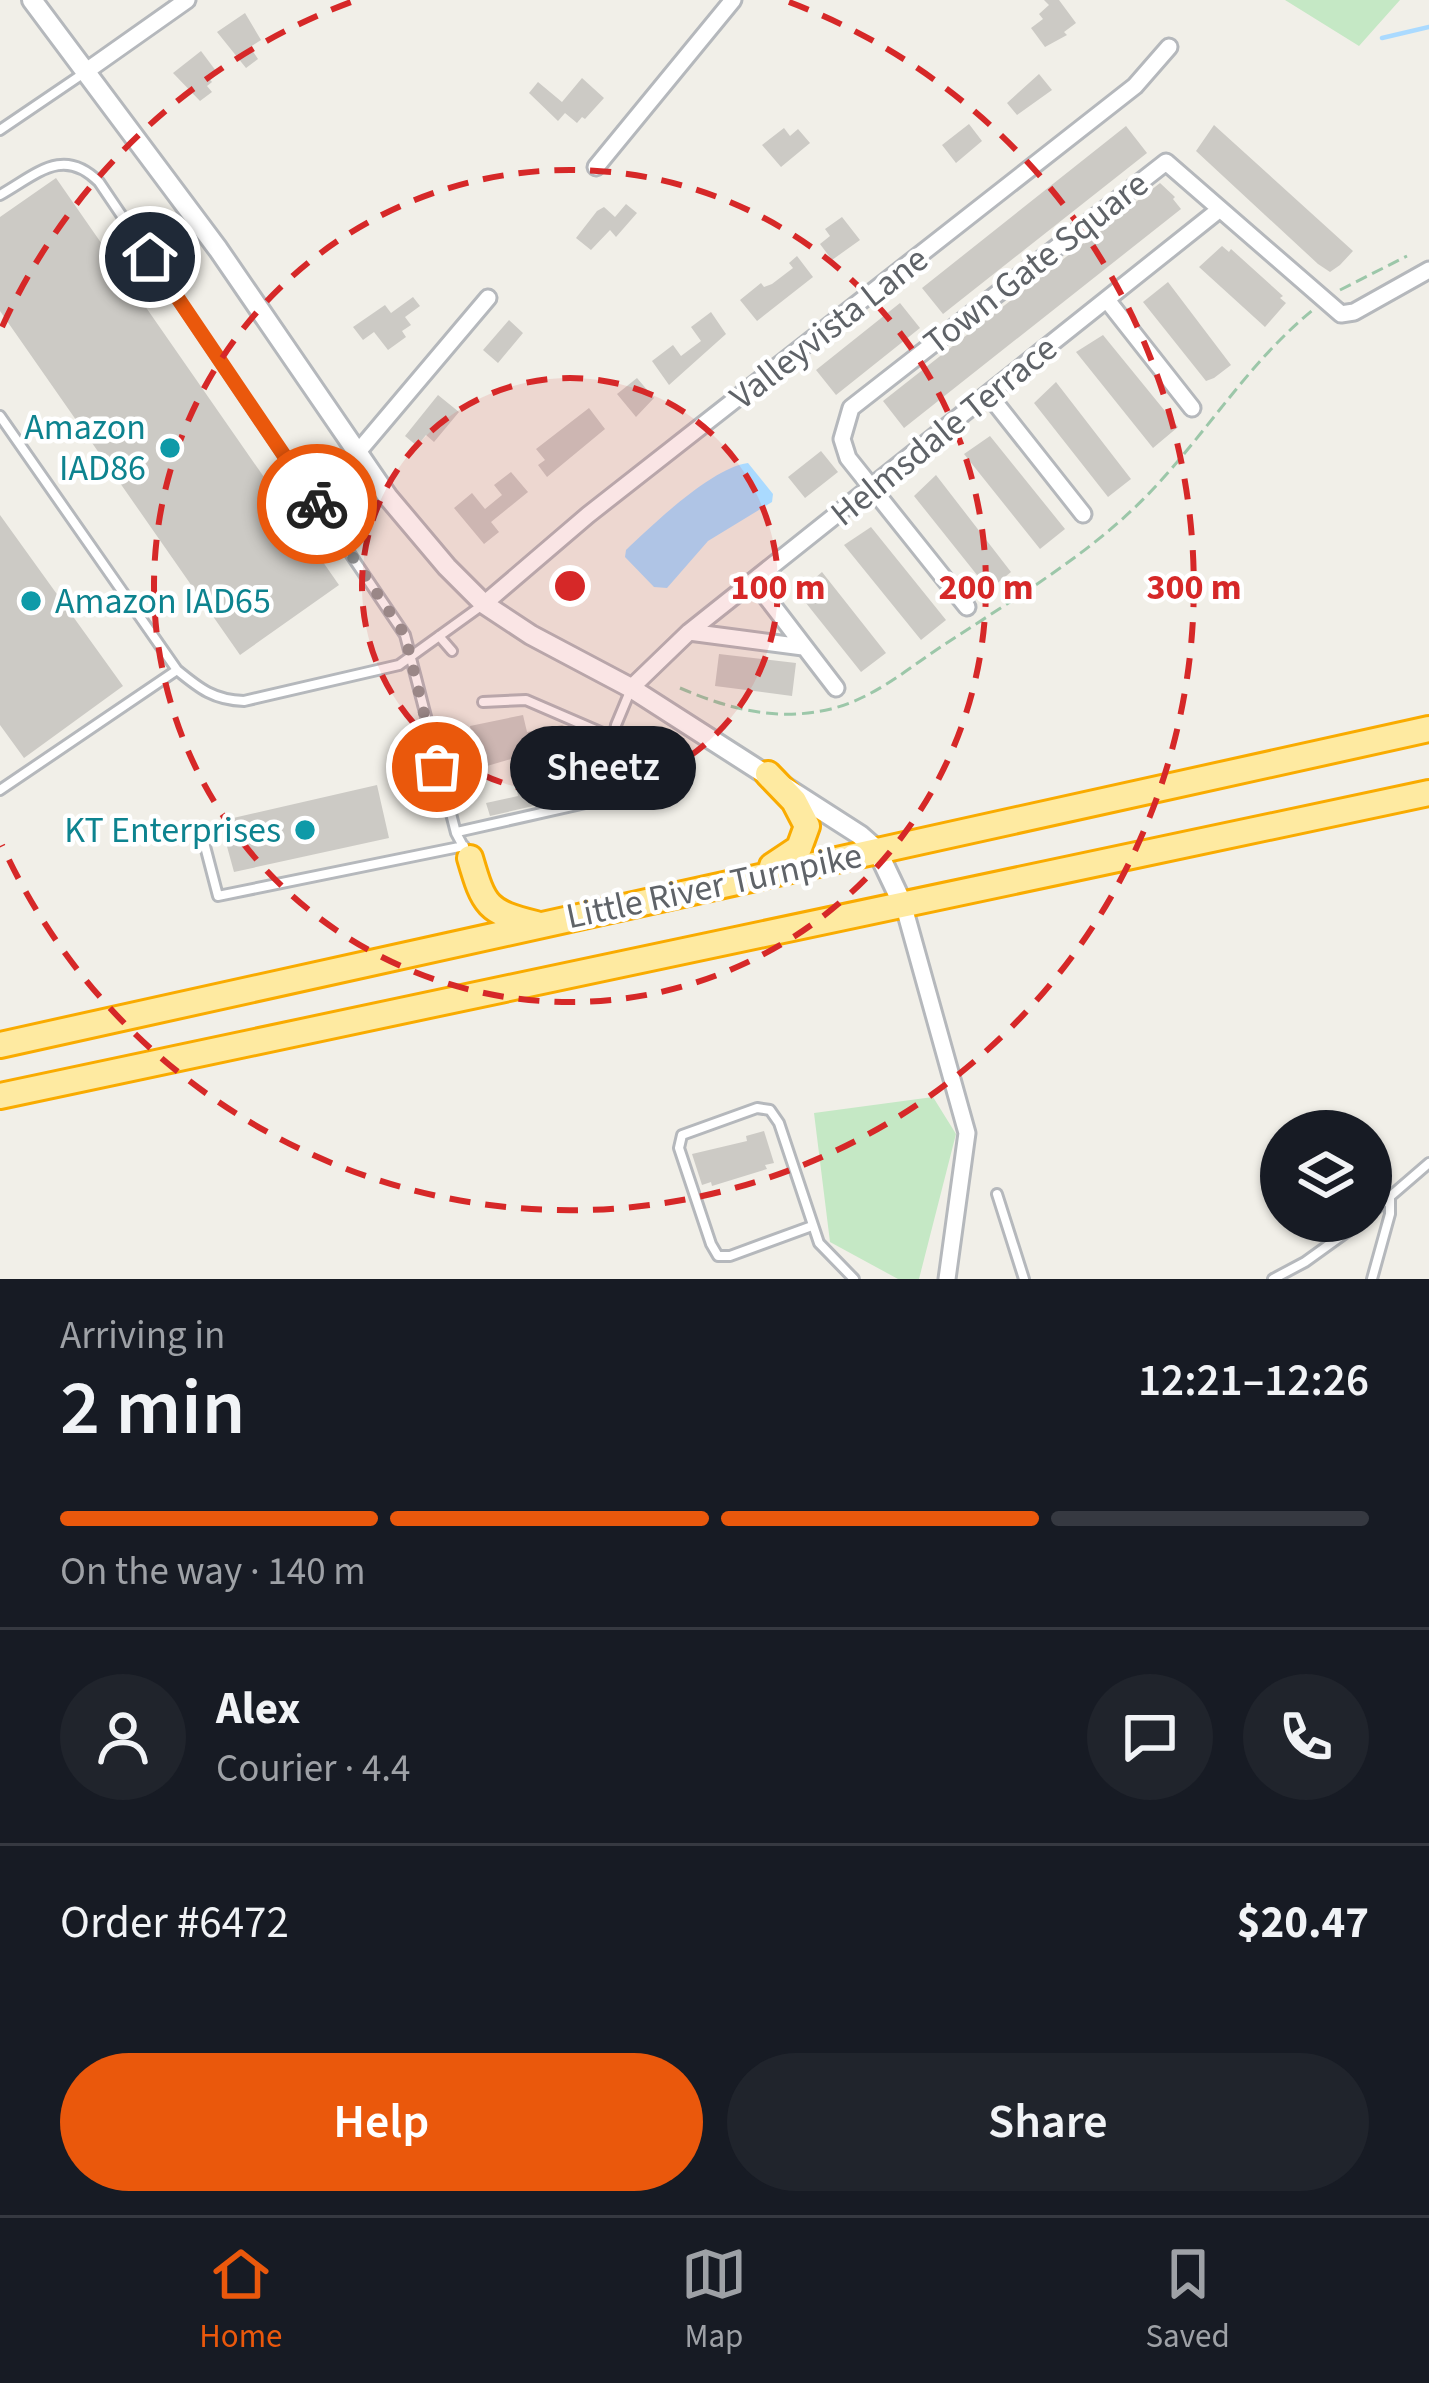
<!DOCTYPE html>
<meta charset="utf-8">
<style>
:root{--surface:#171b24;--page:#20242c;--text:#f1f3f6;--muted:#9ea1a6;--line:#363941;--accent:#ea580c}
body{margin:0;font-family:"Source Sans 3",sans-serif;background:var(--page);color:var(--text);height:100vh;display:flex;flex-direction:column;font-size:45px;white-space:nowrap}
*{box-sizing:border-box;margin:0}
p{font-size:39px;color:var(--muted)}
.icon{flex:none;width:66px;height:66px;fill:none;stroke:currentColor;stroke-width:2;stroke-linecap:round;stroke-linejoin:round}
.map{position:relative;height:1279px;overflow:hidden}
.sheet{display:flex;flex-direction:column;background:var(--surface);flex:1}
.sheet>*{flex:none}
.controls{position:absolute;left:1260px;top:1110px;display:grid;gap:24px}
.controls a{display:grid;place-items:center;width:132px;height:132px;border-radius:50%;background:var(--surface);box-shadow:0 3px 9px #0004;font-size:60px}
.pin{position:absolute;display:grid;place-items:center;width:102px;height:102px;color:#fff;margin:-51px;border:6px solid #fff;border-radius:50%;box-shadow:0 3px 12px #0007}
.courier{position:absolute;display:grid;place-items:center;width:120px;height:120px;margin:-60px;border:9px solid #ea580c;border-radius:50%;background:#fff;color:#222;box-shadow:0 3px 15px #0007}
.bubble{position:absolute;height:84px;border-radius:42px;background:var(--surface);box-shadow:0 3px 9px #0004;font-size:39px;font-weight:600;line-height:84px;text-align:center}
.headline em{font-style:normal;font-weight:600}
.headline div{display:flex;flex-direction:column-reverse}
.headline{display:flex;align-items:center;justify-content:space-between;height:204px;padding:0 60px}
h1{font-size:78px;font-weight:600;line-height:90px}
.bar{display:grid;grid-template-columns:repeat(4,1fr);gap:18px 12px;align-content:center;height:144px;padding:0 60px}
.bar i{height:15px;border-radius:9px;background:var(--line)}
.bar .active{background:var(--accent)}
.bar p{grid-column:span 4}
.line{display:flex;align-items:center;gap:30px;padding:0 60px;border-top:3px solid var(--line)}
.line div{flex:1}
.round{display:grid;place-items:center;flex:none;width:126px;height:126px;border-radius:63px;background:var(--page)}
.button{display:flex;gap:24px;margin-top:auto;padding:24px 60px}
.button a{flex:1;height:138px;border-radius:72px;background:var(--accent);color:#fff;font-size:48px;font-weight:600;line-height:138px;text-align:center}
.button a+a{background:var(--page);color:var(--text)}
.dock{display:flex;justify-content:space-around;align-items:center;height:168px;border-top:3px solid var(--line);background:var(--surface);font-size:33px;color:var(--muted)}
.dock a{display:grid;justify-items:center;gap:6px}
.dock .active{color:var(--accent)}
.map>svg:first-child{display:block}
</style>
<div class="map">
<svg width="1429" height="1279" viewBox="0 0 1429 1279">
<rect width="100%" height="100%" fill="#f1efe8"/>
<path fill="#c5e8c5" d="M1285,0H1400L1359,46Z
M933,1097L956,1134L919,1279H898L830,1242L814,1113Z"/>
<path fill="#aadaff" d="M748,463L773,494L772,502L708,541L667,588L654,587L625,557L626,550C652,525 713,467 748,463Z"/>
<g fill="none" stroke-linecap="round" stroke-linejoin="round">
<path stroke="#aadaff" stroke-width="4.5" d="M1382,38L1429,27"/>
</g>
<path fill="#cccac5" d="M1044,0H1059L1076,23L1064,32L1067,35L1045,47L1031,28L1043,19L1039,14L1049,5Z
M245,13L261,40L250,47L258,59L246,68L217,32Z
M201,51L216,71L208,77L212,82L207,86L212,92L200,101L173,73Z
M1039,74L1052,90L1017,115L1007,103Z
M582,78L604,98L585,119L582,117L577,123L565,113L558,121L529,93L538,82L562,102Z
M969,124L982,141L956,163L942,145Z
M1214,125L1353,251L1340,265L1330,272L1318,264L1196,151Z
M1126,126L1147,153L943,314L922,288Z
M784,128L790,136L798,129L810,143L781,167L762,145Z
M56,178L339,585L240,655L0,311V217Z
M1160,183L1175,197L1173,199L1181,209L904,428L883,401Z
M626,204L637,213L616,237L610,230L591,250L576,238L597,211L604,207L615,217Z
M842,217L860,240L832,260L820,244L830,236L825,229Z
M1222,246L1229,252L1231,249L1283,296L1280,298L1286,303L1265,327L1199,267Z
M797,256L813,277L757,321L740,300L761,283L764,287L772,284L793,268L789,263Z
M1168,282L1231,365L1214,378L1206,381L1143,302Z
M413,297L420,306L405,317L411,325L402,331L406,337L388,350L374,332L363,340L353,327L385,305L391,313Z
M900,303L920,328L836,395L816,370Z
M711,312L726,334L669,385L652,361L673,345L681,356L701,341L691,327Z
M509,320L523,333L498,363L483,350Z
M1103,335L1178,427L1153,448L1076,352Z
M637,378L654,398L636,417L617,394Z
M1056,382L1131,479L1108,497L1034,403Z
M438,395L459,412L434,442L426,435L417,446L405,436Z
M589,408L605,429L547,477L538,465L545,460L536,449Z
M990,436L1065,529L1040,549L964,454Z
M821,451L838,472L805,498L788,477Z
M511,472L528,492L491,522L499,532L484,544L454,508L472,493L485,509L502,495L494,485Z
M936,475L1011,572L989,590L914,496Z
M0,515L123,686L24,758L0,725Z
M871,527L946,620L921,640L844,545Z
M822,572L886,653L861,672L798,593Z
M719,654L796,663L792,696L715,686Z
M523,715L527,732L562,725L576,731L584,765L568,768L561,741L540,746L528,766L534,793L574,784L577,796L490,816L486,803L518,796L511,759L487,766L476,758L470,726Z
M377,785L389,838L234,872L220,821Z
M764,1131L774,1163L765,1165L767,1169L712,1186L711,1182L702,1185L692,1154L747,1141L746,1136Z"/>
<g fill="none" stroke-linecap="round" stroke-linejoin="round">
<defs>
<path id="service" d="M0,130L84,73
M0,195C37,174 63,146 99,182L405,635L456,833L469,857
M0,416L177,670C200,689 214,700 244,701L399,665L481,606
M439,636L452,651
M483,702L526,700L614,738
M0,790L177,670
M200,827L218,896L464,846
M457,832L590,802L603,792L616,725L631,689
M997,1194L1024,1279
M1371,1213L1429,1163
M812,1226L730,1256H718L711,1244L679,1148L682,1135L757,1108L770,1110L779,1123L819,1243L854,1279
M1273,1279L1305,1262L1362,1221
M1372,1279L1390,1214V1195"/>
<path id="minor" d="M85,72L187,0
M596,167L733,0
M1107,300L1192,408
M989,395L1083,514
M357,453L488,298
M754,581L836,688
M484,604L588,515L1135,86L1169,47
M967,607L848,458L842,439L851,408L1166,162L1341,314L1354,312L1429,270
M689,632L803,647
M631,688L689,632L1220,209
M904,907L967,1133L947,1279"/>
<path id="tertiary" d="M32,0L218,249L388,497L447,567L484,604L531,635L631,688L860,835L877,850L904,907"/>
<path id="trunk" d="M768,774L794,801L807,826L799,848L772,866
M470,858C484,906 487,912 536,924
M0,1045L1429,729
M0,1096L1429,793"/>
</defs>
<use href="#service" stroke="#b5b8bc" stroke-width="14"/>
<use href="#minor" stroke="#b5b8bc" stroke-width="21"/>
<use href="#tertiary" stroke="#b5b8bc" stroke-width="24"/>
<use href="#trunk" stroke="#f9ab00" stroke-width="30"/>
<path stroke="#9cc7a9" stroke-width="3" stroke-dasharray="12 6" stroke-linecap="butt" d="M1340,290L1407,256
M680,688C729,709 777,722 831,709C874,698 906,670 942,646C1015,598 1096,551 1155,487C1210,428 1251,360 1314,309"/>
<use href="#service" stroke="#fff" stroke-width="8"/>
<use href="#minor" stroke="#fff" stroke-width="15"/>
<use href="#tertiary" stroke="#fff" stroke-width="18"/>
<use href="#trunk" stroke="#feeaa1" stroke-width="24"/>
</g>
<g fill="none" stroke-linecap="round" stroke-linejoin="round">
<path stroke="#929495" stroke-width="12" stroke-dasharray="0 21.6" d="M317,504L405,635L437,767"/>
<path stroke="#ea580c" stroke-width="15" d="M150,257L317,504"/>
</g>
<circle cx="570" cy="586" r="208" fill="#d62828" fill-opacity=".12"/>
<g fill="none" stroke="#d62828" stroke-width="6" stroke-dasharray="21 15">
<circle cx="570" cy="586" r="208"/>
<circle cx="570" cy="586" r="416"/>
<path d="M2 327A624 624 0 0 1 351 2M789 2A624 624 0 1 1 2 845"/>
</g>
<g fill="#0f9aa8" stroke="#fff" stroke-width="4.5">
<circle cx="170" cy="448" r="12"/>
<circle cx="31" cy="601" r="12"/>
<circle cx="305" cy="830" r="12"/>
</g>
<g text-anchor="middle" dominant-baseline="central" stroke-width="9" stroke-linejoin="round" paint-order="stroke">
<g font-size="36" fill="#5f6368" stroke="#fff">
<text transform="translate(1036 263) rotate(-38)">Town Gate Square</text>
<text transform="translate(829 328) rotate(-38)">Valleyvista Lane</text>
<text transform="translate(944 431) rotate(-39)">Helmsdale Terrace</text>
<text transform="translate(714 886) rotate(-12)">Little River Turnpike</text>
</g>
<g font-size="36" fill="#0d838f" stroke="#fff" text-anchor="end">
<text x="146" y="427">Amazon<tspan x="146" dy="41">IAD86</tspan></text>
<text x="55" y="601" text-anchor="start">Amazon IAD65</text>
<text x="281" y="830">KT Enterprises</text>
</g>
</g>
<circle cx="570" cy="586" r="18" fill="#d62828" stroke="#fff" stroke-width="6"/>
<g font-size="36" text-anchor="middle" font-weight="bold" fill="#d62828" stroke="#fff" stroke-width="9" stroke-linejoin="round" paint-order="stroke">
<text x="778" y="599">100 m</text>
<text x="986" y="599">200 m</text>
<text x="1194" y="599">300 m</text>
</g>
</svg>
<div class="controls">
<a><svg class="icon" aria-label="layers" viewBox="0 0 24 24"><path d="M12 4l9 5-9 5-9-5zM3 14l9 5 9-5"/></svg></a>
</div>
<div class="pin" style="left:437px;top:767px;background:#ea580c"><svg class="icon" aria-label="bag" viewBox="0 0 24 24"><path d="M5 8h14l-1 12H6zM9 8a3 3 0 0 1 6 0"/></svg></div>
<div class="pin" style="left:150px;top:257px;background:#1f2937"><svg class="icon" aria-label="home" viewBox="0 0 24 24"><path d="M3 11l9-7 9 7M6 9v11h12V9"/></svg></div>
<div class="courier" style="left:317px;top:504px"><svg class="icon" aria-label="bike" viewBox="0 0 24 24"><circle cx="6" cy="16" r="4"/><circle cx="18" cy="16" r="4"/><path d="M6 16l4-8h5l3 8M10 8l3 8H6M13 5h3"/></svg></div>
<div class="bubble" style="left:510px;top:726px;width:186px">Sheetz</div>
</div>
<section class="sheet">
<div class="headline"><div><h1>2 min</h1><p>Arriving in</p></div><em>12:21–12:26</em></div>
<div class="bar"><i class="active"></i><i class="active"></i><i class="active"></i><i></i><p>On the way · 140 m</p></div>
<div class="line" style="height:216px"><a class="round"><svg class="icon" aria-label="person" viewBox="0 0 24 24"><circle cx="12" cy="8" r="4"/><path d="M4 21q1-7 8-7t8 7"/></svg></a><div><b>Alex</b><p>Courier · 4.4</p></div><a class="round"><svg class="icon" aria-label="chat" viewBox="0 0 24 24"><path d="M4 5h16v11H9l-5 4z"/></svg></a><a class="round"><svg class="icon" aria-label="phone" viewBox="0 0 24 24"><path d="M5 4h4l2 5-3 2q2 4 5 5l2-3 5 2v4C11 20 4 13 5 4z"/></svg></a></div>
<div class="line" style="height:156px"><div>Order #6472</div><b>$20.47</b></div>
<div class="button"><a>Help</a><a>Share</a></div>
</section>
<nav class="dock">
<a class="active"><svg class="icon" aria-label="home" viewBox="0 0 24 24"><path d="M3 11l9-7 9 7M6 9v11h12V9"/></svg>Home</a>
<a><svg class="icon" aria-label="map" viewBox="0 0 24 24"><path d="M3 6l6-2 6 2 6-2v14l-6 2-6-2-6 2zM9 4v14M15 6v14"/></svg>Map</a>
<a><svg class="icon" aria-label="saved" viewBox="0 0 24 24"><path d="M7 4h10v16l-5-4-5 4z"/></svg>Saved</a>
</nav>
